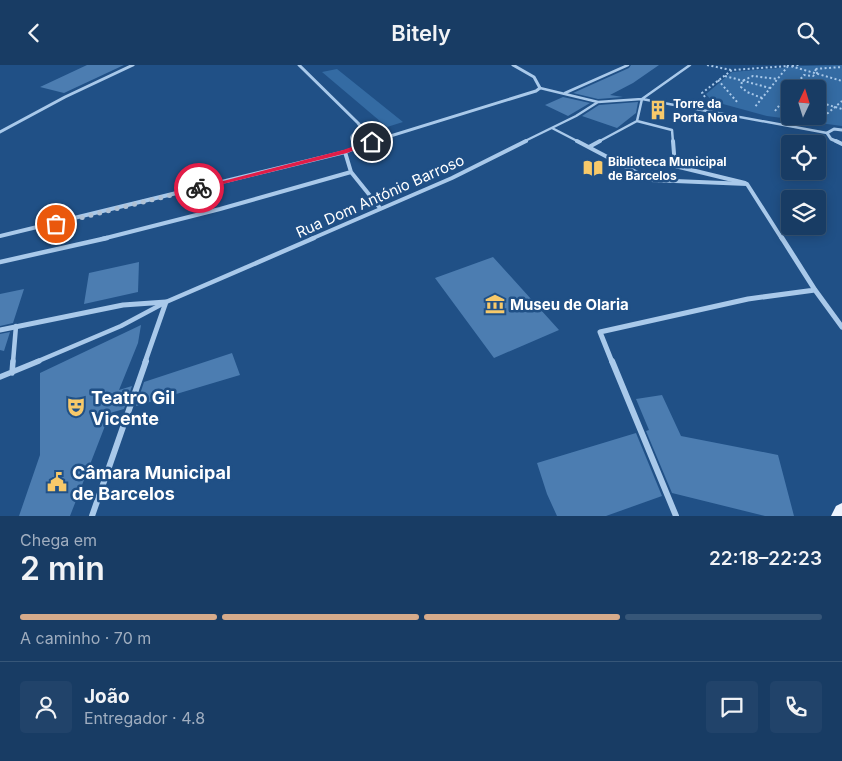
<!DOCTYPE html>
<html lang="pt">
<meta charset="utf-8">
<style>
:root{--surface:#183c64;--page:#21436a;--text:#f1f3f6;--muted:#9fadbf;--line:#365678;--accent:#d6ab8b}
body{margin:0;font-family:Inter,sans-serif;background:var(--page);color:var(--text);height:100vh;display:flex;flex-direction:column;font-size:19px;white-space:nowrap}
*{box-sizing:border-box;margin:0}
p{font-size:16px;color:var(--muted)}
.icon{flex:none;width:28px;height:28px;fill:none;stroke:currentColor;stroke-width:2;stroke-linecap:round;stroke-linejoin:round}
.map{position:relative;height:451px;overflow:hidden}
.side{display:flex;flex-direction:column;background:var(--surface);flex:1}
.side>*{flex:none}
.needle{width:32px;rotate:4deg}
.controls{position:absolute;left:781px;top:15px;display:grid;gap:10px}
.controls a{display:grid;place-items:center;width:45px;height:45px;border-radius:5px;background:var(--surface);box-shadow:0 2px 12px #0003,0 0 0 1px var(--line);font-size:25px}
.pin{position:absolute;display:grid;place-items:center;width:42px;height:42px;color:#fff;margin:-21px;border:2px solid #fff;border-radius:50%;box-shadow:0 1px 5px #0007}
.courier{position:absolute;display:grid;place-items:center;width:50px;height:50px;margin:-25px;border:4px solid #e11d48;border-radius:50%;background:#fff;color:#222;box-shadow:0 1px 6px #0007}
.headline em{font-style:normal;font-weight:600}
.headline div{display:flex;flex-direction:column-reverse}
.headline{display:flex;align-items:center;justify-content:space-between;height:85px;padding:0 20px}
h1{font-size:32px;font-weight:600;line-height:38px}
.bar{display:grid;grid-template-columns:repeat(4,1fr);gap:8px 5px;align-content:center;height:60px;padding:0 20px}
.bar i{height:6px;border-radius:4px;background:var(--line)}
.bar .current{background:var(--accent)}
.bar p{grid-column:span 4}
.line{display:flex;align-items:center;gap:12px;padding:0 20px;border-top:1px solid var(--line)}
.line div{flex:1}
.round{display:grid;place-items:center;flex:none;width:52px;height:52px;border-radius:5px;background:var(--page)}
header{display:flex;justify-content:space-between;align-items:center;height:65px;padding:0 20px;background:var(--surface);font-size:22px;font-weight:600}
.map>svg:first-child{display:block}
</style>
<header><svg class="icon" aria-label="back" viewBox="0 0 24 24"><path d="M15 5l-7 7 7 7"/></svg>Bitely<svg class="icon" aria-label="search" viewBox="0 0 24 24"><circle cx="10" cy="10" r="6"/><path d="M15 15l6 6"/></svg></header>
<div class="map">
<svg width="842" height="451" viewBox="0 0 842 451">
<rect width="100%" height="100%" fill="#205086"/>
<path fill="#346ba3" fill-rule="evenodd" d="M842,0V61L767,51L712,36L706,29L732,7L802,1ZM790,24H818V51H790Z
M337,4L403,57L387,62L322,7Z"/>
<path fill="#4c7db1" d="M87,0H124L64,28L40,22Z
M631,0H659L633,18L610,30L623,32L598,34L573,28L629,3Z
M563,32L590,38L568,51L545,40Z
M638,37L636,48L617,63L582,51L599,40Z
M493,192L559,265L494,293L435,213Z
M139,197L138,227L84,239L89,208Z
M24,224L13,258L0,261V229Z
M141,260L138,278L119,325L132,321L124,344L110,348L70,451H19L40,390V308Z
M10,267L4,286L0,285V269Z
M232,288L240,310L136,341L144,317Z
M662,330L681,371L778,390L794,451H765L672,428L646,366L649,365L636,334Z
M636,368L662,431L606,451H557L547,429L537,398Z"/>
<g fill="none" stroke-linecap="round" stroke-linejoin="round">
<path stroke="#a9c9ea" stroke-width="2" stroke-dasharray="2 2.5" stroke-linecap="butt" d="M707,0L731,5
M787,0L842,16
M792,1L799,0
M725,11L770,23
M718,15L738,38
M792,24L804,10L813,11L818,7L814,4L842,2
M705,32L702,28L732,5L788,1L754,43
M762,33L747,27L741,22L742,16L753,11L777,14
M818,37L842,44
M775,46L785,33L790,32
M818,50L828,48L842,36"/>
<path stroke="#a9c9ea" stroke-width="2.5" d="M540,23L598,37L642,34L827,68
M565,28L628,0
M552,63L579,77
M523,77L576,51L598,37
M598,77L637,56
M673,77L672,65L637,56L642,34L690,0"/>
<path stroke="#a9c9ea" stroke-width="4" d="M577,76L651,115
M673,76L675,101L745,118
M589,82L600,76
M345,87L351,107L380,143
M102,174L220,144L351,107
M311,174L452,113L526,76"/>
<path stroke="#a9c9ea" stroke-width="4.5" d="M0,197L107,173
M13,297L16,261
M36,297L121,261L166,237L314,173"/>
<path stroke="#a9c9ea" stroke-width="5.5" d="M12,308L13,296
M0,312L39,296"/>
<path stroke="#a9c9ea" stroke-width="3" d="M299,0L358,58L372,77
M0,67L65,32L133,0
M371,77L536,26L540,23L534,12L513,0
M838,77L831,74L827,68L834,64L842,65"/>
<path stroke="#a9c9ea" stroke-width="4" d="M836,76L842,79
M651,115L747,119L782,174
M0,171L345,87L374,76"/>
<path stroke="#a9c9ea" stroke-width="5" d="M782,173L815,225L842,262
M0,265L123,240L166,237L145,297
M612,297L600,267L748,234L815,225"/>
<path stroke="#a9c9ea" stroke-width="6" d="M612,296L676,451
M92,451L146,296"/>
<path fill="#edf4fe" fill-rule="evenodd" d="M842,438V451H831L836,441Z"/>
</g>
<circle fill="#80a0c4" cx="355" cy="73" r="5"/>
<path fill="#e11d48" d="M372,75L374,78L347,88L199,125L196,123L343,85Z"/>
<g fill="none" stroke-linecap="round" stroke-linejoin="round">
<path stroke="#b1c2d5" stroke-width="5" stroke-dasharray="0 9" d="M56,159L199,123"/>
</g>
<defs>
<symbol id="building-bare" viewBox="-9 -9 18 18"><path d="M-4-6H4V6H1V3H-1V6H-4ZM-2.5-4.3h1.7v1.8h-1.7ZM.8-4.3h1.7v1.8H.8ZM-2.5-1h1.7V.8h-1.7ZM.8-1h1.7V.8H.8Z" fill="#f7c96a" stroke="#205086" stroke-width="2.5" paint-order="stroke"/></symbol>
<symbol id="library-bare" viewBox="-9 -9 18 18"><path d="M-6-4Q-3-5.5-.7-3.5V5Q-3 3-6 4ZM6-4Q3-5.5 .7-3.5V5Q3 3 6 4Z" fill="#f7c96a" stroke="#205086" stroke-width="2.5" paint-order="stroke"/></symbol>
<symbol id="museum-bare" viewBox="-9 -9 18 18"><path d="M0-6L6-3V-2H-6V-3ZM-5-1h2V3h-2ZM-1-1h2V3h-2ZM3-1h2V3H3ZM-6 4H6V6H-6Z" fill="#f7c96a" stroke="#205086" stroke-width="2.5" paint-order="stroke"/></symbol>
<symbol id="theatre-bare" viewBox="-9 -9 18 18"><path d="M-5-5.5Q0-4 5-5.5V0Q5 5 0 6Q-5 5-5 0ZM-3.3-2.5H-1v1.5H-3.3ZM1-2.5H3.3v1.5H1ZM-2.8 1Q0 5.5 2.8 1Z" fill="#f7c96a" stroke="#205086" stroke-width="2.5" paint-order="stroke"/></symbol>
<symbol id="civic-bare" viewBox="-9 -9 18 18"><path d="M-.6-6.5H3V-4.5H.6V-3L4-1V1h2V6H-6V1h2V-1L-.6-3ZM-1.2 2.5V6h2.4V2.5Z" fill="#f7c96a" stroke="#205086" stroke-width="2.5" paint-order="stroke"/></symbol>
</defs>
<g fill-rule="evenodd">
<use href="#building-bare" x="644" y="31" width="28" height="28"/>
<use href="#library-bare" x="579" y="89" width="28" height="28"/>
<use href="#museum-bare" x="481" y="225" width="28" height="28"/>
<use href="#theatre-bare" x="62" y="328" width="28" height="28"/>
<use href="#civic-bare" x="43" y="403" width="28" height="28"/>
</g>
<g text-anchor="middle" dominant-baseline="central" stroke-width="5" stroke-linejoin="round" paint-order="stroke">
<g font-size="12" font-weight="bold" fill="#fff" stroke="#205086" text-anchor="start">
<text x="673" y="38">Torre da<tspan x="673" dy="14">Porta Nova</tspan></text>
<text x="608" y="96">Biblioteca Municipal<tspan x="608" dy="14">de Barcelos</tspan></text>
</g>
<g font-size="15" fill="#fff" stroke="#205086">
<text transform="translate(380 131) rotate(-24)">Rua Dom António Barroso</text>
</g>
<g font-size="15" font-weight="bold" fill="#fff" stroke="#205086" text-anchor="start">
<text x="510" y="239">Museu de Olaria</text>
</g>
<g font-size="18" font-weight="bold" fill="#fff" stroke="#205086" text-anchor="start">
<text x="91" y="332">Teatro Gil<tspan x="91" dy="21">Vicente</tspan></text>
<text x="72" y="407">Câmara Municipal<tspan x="72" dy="21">de Barcelos</tspan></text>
</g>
</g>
</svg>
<div class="controls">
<a><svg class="needle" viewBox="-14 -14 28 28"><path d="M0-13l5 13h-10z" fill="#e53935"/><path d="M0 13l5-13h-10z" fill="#9fadbf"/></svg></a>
<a><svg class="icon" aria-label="locate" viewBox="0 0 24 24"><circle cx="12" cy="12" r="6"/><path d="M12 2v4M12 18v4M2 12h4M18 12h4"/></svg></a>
<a><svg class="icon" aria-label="layers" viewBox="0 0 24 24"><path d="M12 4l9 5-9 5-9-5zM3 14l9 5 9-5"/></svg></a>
</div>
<div class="pin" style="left:56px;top:159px;background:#ea580c"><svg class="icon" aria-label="bag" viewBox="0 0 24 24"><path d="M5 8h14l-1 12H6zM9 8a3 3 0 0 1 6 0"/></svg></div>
<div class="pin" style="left:372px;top:77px;background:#1f2937"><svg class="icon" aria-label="home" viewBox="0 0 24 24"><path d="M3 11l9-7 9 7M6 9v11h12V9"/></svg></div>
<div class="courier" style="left:199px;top:123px"><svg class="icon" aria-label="bike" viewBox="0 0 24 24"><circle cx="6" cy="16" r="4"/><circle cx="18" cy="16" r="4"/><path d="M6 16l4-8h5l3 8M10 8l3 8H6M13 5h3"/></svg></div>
</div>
<section class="side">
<div class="headline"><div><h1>2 min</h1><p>Chega em</p></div><em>22:18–22:23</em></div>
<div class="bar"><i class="current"></i><i class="current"></i><i class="current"></i><i></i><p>A caminho · 70 m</p></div>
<div class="line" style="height:90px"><a class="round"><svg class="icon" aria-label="person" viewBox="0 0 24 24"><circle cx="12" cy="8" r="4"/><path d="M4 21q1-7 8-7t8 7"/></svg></a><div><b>João</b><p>Entregador · 4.8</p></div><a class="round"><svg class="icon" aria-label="chat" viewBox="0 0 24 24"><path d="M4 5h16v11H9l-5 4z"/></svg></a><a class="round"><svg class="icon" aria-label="phone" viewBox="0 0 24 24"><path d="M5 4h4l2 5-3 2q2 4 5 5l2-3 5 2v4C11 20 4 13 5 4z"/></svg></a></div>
</section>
